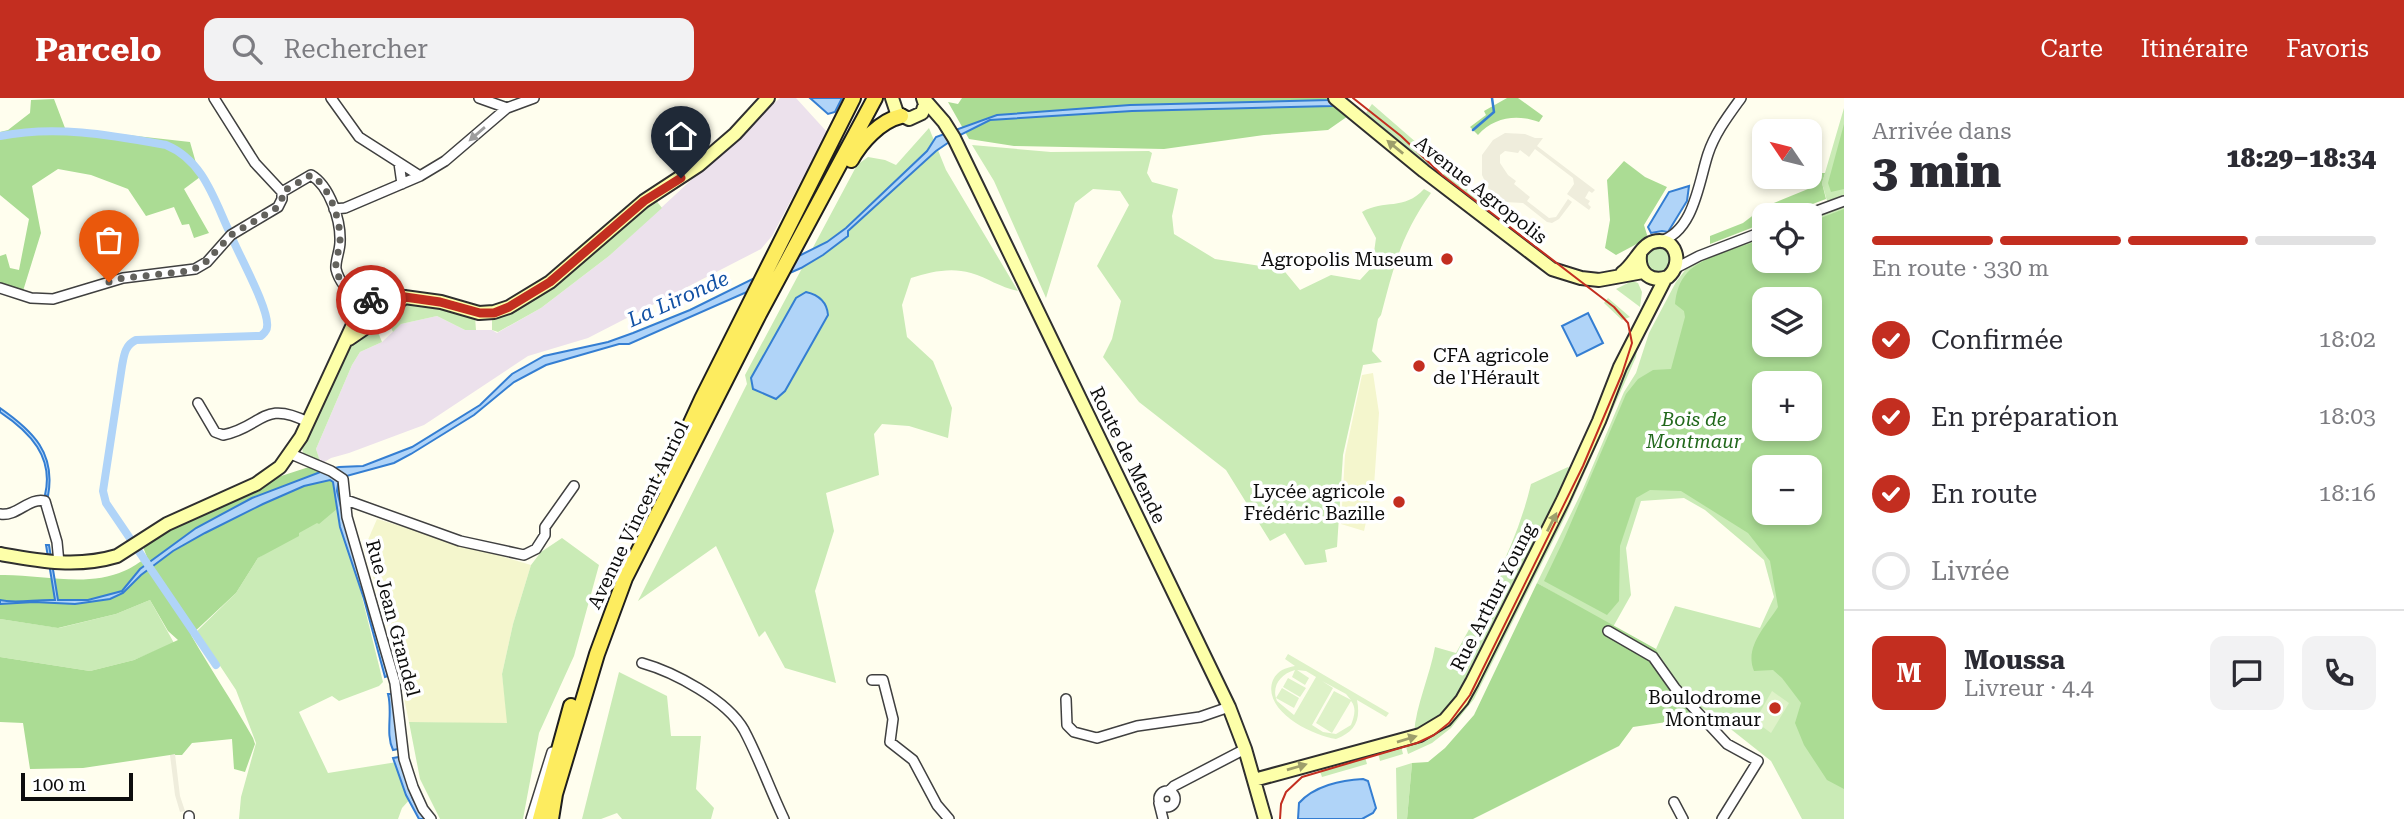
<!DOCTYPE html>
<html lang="fr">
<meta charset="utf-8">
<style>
:root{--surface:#fff;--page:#f2f2f3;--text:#2b2b33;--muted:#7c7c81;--line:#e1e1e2;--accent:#c32e20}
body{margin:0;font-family:"Roboto Serif",serif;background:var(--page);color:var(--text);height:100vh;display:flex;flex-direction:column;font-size:26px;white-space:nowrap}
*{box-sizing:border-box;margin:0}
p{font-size:23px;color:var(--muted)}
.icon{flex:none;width:38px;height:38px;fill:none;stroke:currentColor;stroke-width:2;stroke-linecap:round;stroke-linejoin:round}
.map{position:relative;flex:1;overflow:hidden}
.details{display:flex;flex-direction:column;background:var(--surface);width:560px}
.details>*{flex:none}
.needle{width:46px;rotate:305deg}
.fabs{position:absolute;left:1752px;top:21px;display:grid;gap:14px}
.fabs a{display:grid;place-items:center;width:70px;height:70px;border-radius:14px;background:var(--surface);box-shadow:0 4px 10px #0003;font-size:35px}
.scale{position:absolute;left:21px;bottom:18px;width:112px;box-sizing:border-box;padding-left:7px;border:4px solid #0d0d0d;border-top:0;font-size:19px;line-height:24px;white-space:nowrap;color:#0d0d0d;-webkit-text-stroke:5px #fff;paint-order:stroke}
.pin{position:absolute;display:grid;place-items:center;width:60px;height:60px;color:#fff;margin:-72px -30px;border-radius:50% 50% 50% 0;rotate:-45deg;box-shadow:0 0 7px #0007}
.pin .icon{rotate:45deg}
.courier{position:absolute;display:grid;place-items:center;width:70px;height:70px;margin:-35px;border:5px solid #c32e20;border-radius:50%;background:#fff;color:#222;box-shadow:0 2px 9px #0007}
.head em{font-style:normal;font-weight:800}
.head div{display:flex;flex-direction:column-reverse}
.head{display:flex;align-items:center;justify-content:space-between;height:119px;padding:0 28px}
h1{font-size:46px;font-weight:800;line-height:52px}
.bar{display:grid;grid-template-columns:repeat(4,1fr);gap:10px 7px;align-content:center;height:84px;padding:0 28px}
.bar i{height:9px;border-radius:5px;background:var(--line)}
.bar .current{background:var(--accent)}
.bar p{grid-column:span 4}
.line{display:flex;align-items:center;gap:18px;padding:0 28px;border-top:2px solid var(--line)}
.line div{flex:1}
.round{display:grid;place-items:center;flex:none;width:74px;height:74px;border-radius:14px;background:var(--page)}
ol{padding:0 28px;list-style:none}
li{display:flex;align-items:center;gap:21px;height:77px}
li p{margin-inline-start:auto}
li .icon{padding:7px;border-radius:50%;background:var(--accent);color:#fff;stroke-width:4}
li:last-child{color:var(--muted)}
li i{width:38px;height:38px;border:4px solid var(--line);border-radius:50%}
header{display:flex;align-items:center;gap:42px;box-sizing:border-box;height:98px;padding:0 35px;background:var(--accent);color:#fff}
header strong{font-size:33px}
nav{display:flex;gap:38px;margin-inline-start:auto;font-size:24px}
.search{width:490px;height:63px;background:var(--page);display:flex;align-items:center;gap:18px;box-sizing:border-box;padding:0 24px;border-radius:14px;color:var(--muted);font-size:26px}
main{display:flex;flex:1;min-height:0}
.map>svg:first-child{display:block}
</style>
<header>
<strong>Parcelo</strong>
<div class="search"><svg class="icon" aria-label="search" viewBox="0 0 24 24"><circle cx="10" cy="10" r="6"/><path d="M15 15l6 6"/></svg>Rechercher</div>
<nav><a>Carte</a><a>Itinéraire</a><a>Favoris</a></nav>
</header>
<main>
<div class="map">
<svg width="1844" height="721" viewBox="0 0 1844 721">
<rect width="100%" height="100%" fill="#fffeee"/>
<path fill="#ece1ec" d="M780,0H796L827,34L772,138L761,151L588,240L528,258L424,327L349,355L331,360L321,366L316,351L352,267L360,254L382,244L401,226L437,218L465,232H492L497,235L541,210L609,158Z"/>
<path fill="#f4f6cd" d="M1373,275L1379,315L1374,388L1364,433L1341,426L1345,357L1362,277Z
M377,421L531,467L513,526L502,576L508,626L409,624L389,528L364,451Z"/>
<path fill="#caebb6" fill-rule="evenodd" d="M1372,6L1433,59L1427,66L1366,15Z
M1844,10V97L1827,103L1822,85Z
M929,30L946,72L1018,193C999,189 988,180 971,175C950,169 931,174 911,180L902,207L907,239L933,263L952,310L948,340L909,328L882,326L874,336L879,377L826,395L834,433L815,493L836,585L785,570L765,533L759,539L716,448L638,503L747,286L745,277L857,67L868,59L885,62L896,67Z
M972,47L1051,54L1149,53L1152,55L1147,75L1152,84L1178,91L1172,118L1174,136L1215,161L1273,170L1281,169L1300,192L1331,177L1360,182L1372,169L1376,140L1362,114C1384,101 1404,113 1424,91L1431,95C1401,137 1394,168 1381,217L1378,221L1372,253L1382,264L1363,267L1343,357L1337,449L1325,452L1327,464L1305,467L1285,435L1270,443L1226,372L1139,304L1103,259L1112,241L1121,203L1097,168L1129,107L1120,93L1093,91L1075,105L1046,200L994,83Z
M1446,73L1485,104L1481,109L1442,78Z
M655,101L662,110L609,158L541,210L498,234L492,232V221C549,204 609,140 655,101Z
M1844,108V721H1802L1771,663L1708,613L1693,607L1680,592L1656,551L1675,508L1760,530L1774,499L1764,462L1705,412L1684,400L1641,403L1626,450L1631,497L1613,529L1537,485L1583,391L1624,294L1636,275L1649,235L1676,184L1686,171L1703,160L1764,137V163H1810V120ZM1764,201H1810V247H1764ZM1764,285H1810V331H1764ZM1764,369H1810V415H1764Z
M1645 163a13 13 0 1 1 26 0a13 13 0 1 1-26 0Z
M1632,183L1638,185L1642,194L1640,209L1616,191Z
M1608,200L1630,219L1622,222L1604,205Z
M417,204L443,209L475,219L476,232H465L437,218L401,226L393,234L387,221L396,209Z
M371,233L378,234L382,244L360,254L352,267L316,351L321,366L304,359L302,350L304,342L349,248Z
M1638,244L1636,259L1566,417L1474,601L1451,630L1432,645L1408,656L1405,645L1445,624Z
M1568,369L1573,373L1462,594L1450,611L1414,636C1416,606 1430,578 1435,549L1456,555C1486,501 1517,446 1531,386Z
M339,406L383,584L379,588L339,603L332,598L299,614L328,675L397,664L412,699L402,710L398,721H239L241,699L256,645L236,592L197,533L236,495L258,460Z
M562,440L599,467L574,558L539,635L523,721H440L420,681L409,624L507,625L502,576L513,526L531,467L541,454Z
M150,502L174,545L134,562L90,573L0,559V521L59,530L116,516Z
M619,574L667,598L671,638H701L696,691L714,710L711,721H622L617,715L601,721H582Z
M1401,648L1403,656L1380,663L1378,655Z
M1365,659L1367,666L1322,679L1319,671Z
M1412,665L1407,721H1397L1396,670Z"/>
<path fill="#abdc94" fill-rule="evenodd" d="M962,0H1346L1338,11L1348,18L1328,32L1264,37L1164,51L1014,48L969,41L948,4L958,6Z
M1507,0H1518L1543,18L1539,24C1517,16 1494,19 1478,37L1470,29L1486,17L1484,13Z
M54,1L65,30L190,44L200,79L184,91L209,135L194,140L189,126L182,127L174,109L146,118L128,91L91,77L58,71L32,88L41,135L23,193L0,186V158L6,156L10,170L19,172L29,121L0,97V34L8,32L30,15L31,2Z
M1844,26V91L1831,94L1828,85Z
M1624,63L1645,79L1667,89L1644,127L1648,140L1616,157L1605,150L1610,122L1607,82Z
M1818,75H1825L1822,85L1826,101L1783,117H1764V125L1710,146V138L1743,125L1764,109L1808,91Z
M1844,111V691L1827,682L1804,647L1795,625L1801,605L1782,580L1773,572L1754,573C1744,549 1766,528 1778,509L1770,463L1748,435L1681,393L1650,392L1636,400L1620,448L1619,503L1607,517L1544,483L1564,441L1626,296L1638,281L1653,272L1671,271L1685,219L1684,213L1675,206C1676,195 1679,184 1687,175C1700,159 1744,148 1764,141V163H1810V124ZM1764,201H1810V247H1764ZM1764,285H1810V331H1764ZM1764,369H1810V415H1764Z
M312,368L340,382L344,405L319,426L317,425L299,435V438L258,460L236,495L191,537C211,572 233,604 253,640L255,646L245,674L234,671L232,641L192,645L182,657H170L83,670L30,671L23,625L0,624V559L90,573L134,562L178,542L168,533L150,502L116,516L58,530L0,521V477C40,476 86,490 124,473C132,470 140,464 147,459L143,449L177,427L261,389L275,380Z
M1537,485L1656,551L1677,588L1697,610L1703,614L1687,621L1633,629L1619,648L1473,721H1407L1412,665L1428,664L1445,650L1474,617Z"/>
<path fill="#def2c8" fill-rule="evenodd" d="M1288,556L1389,615L1386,619L1357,602C1361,622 1355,634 1336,641C1312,638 1261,612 1273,582C1278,572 1285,570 1295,568L1285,561ZM1295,572L1292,579L1305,587L1309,580L1297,572L1306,573L1316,579L1294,617L1277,603C1271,589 1280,576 1295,572ZM1322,583L1346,596L1351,602L1334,593L1316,625L1332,635L1351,603C1357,610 1354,619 1351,627L1336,636L1323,634L1312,627L1333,590Z
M1288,580L1306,590L1300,599L1283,589Z
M1282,590L1299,600L1294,610L1276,600Z
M1772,593L1789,605L1771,635L1752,621L1760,614Z"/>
<path fill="#efeddc" d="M1505,35L1525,36L1535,40H1543L1537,48L1595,92L1592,95L1589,93L1585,100L1590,103L1588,106L1591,109L1589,112L1567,96L1574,86L1573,80L1535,51L1529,59L1520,52L1518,55L1505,53L1500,57V65L1508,77L1516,83L1514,86L1530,99L1527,103L1549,120L1556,119L1568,101L1572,104L1559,121L1552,125L1547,124L1523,105L1505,104L1490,94L1482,77V57L1493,42Z
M175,656L180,698L185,713L180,714L175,697L170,657Z"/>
<path fill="#b0d4f8" stroke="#347ed2" stroke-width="2" d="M810,0H842L835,14L828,16Z
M1333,0H1343L1332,8L1132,13L990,22L958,38L936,53L848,133V138L823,157L801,170L629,246H619L546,267L514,284L474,317L411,356L394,365L339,380L337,393L343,417L388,578L385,579L364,501L340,429L333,384L330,382L304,388L263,406L205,435L173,453L141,477L123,495L110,501L75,506L34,504L0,506V502C15,506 37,501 55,502L46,447H49L58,502H88L122,493L140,471L196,430L252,400L323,373L339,369L363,368L412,349L480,307L512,276L544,258L608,244L633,235L690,212L827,144L846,130L927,53L936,39L997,17L1130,7L1329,2Z
M1689,88L1687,103L1668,134L1662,133L1651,135L1648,129L1669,94Z
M806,194C819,197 827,204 828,217L785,293L776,301L753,291L751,280L796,200Z
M1588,215L1603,245L1577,258L1562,228Z
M0,310C33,333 56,355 48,398L45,397C54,359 30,334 0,314Z
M388,596H393L398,651L393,652C385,635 393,615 388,596Z
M399,659L413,701L425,721H419L406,697L393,660Z
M1363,681L1368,683L1376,710L1373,715L1362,721H1298L1299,705C1314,688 1341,682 1363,681Z"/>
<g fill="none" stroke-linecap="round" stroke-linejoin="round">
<path stroke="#347ed2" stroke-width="2.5" d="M1473,32L1494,14L1492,0"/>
<path stroke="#b0d4f8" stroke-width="8" d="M0,38C56,27 110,37 166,47C202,62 213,98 228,131
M216,567L106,405L103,393L122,268C124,257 125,247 136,242L257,238H261C264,235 267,233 267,229C270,213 240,159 233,142"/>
<defs>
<path id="street" d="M214,0L255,65L282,94
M331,0L359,39L420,78
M479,0L507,10
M399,65L402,86
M334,111L345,110L420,78L445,63L507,10L534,0
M1806,117L1844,103
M1660,143C1694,134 1699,83 1708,56C1715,35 1728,18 1741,0
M1676,170L1699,158L1764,133
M0,190L31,200L53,201L123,180L195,171L207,164L231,137L278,109L282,101V94L311,77C330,88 341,123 340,144C340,153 335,163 336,171C339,185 352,197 361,206
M198,305L215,334L223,337C263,329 262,301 308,324
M291,356L331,373L343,381L347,419L395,585L404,661L413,689L423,711L431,721
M346,402L460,443L524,457L536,451L545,437V429L574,388
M0,416C17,419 29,399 45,403L57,444L59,465
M1608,533L1653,559L1675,590L1727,646L1758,663L1722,721
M642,565C674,574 727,602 744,632C759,660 770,692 784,721
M872,582H883L893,621L890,644L913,662L937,707L949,721
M1066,601L1067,627L1074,634L1097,640L1137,628L1200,619L1229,609
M1159 701a8 8 0 1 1 16 0a8 8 0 1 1-16 0Z
M1169,693L1174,688L1245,651
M1674,704L1683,721
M1159,705L1163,721
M189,718V721
M531,721L552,654"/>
<path id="secondary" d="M892,0L897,15L909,21L922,15L925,6L923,0
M1335,0L1424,73L1552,171L1581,180L1599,182L1643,174
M924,1L944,24L954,40L1229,609L1245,651L1265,721
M1622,175C1634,167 1641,147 1653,144C1676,137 1684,166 1668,179C1651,185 1638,175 1640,157
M349,241L368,228L380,225L391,209L405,199
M0,456C40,463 77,470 117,458L167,426L256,386L280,369L301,339L363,205L397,198L441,204L479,215L494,214L509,209L550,184L644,103L699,67L735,36L768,0
M1254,682L1420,637L1445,622L1462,602L1472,584L1563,402L1599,323L1620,269L1665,181"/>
<path id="primary" d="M851,62C861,44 880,23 901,18
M662,388L702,301L853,0
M540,721L571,608
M551,721L555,696L597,556L625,480L759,216L875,0"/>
</defs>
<use href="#street" stroke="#404040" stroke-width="12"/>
<use href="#secondary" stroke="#2f2f2f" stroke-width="16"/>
<use href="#primary" stroke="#1e1e1e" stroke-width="18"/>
<use href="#street" stroke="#fff" stroke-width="9"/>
<use href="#secondary" stroke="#fdffa9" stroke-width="12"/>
<use href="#primary" stroke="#fdec5f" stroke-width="14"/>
<path stroke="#c32e20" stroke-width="2" d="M1280,721L1281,706L1286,694L1302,679L1417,645L1434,637L1449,625L1470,597L1583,368L1622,276L1632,245L1628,225L1614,209L1442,77L1401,38L1353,0"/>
</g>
<defs><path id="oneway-solid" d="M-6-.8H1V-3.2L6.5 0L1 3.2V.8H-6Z" transform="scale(1.75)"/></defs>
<use fill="#9e9e9e" href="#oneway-solid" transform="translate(477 36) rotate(139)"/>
<g fill="#9d9e6b">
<use href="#oneway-solid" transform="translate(1395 49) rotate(-141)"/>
<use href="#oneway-solid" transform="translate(1552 424) rotate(-63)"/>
<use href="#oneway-solid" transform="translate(1407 641) rotate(-17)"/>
<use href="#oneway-solid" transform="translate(1297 669) rotate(-16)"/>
</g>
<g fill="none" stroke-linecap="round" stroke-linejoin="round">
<path stroke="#62615c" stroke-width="7" stroke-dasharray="0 12.6" d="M109,184L123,180L182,174L202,168L231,137L278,109L282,101V94L311,77C330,88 341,123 340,144C339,153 335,163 336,171C339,185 352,197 361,206L371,202"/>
<path stroke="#c32e20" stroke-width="9" d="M371,202L382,206L384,217L405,199L440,204L480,215H494L509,209L550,184L644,103L681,80"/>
</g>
<g fill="#c32e20" stroke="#fff" stroke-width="2.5">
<circle cx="1447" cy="161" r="7"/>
<circle cx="1419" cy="268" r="7"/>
<circle cx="1399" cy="404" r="7"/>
<circle cx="1775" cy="610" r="7"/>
</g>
<g text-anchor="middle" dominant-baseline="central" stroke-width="7" stroke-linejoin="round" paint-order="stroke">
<g font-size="19" fill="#0d0d0d" stroke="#fff">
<text transform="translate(1481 92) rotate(38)">Avenue Agropolis</text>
<text transform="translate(1128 357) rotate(64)">Route de Mende</text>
<text transform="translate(638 417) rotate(-64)">Avenue Vincent Auriol</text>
<text transform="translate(1493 499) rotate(-63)">Rue Arthur Young</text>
<text transform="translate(393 520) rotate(75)">Rue Jean Grandel</text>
</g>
<g font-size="19" fill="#0d0d0d" stroke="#fff" text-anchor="end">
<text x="1433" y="161">Agropolis Museum</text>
<text x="1433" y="257" text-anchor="start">CFA agricole<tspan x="1433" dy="22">de l'Hérault</tspan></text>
<text x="1385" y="393">Lycée agricole<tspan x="1385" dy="22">Frédéric Bazille</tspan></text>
<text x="1761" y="599">Boulodrome<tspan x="1761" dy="22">Montmaur</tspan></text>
</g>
<g font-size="19" font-style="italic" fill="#21681b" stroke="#fff">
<text x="1694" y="321">Bois de<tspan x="1694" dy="22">Montmaur</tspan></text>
</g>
<g font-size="21" font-style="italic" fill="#1251a4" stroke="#fff">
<text transform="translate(678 201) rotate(-24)">La Lironde</text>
</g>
</g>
</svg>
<div class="fabs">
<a><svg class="needle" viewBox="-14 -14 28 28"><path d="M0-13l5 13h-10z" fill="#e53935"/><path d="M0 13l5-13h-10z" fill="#7c7c81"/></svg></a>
<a><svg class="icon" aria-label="locate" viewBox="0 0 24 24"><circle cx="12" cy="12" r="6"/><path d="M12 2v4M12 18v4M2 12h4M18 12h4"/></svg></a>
<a><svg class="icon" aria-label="layers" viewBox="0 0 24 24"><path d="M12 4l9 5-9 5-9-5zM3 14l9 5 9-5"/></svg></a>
<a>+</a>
<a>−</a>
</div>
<div class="scale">100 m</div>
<div class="pin" style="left:109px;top:184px;background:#ea580c"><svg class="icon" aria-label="bag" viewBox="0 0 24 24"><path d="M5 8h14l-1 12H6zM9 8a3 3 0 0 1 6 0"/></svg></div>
<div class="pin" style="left:681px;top:80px;background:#1f2937"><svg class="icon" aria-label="home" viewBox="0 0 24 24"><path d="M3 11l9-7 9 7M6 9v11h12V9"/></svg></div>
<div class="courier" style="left:371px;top:202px"><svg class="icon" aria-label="bike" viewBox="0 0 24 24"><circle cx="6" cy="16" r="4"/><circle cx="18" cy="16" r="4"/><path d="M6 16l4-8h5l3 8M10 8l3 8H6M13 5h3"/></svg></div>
</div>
<section class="details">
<div class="head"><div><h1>3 min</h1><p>Arrivée dans</p></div><em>18:29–18:34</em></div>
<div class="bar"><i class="current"></i><i class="current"></i><i class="current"></i><i></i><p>En route · 330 m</p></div>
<ol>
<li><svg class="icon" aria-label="check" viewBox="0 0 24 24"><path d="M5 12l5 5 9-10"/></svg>Confirmée<p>18:02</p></li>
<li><svg class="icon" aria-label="check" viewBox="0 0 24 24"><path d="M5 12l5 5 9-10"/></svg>En préparation<p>18:03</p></li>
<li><svg class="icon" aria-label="check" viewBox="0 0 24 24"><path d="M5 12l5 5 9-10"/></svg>En route<p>18:16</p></li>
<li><i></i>Livrée</li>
</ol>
<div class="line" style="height:126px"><b class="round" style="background:var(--accent);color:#fff">M</b><div><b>Moussa</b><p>Livreur · 4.4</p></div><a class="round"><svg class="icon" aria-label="chat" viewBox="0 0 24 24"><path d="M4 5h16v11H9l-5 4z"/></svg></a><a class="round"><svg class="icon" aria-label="phone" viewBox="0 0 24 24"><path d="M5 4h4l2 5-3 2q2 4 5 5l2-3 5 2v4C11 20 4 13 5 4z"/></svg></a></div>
</section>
</main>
